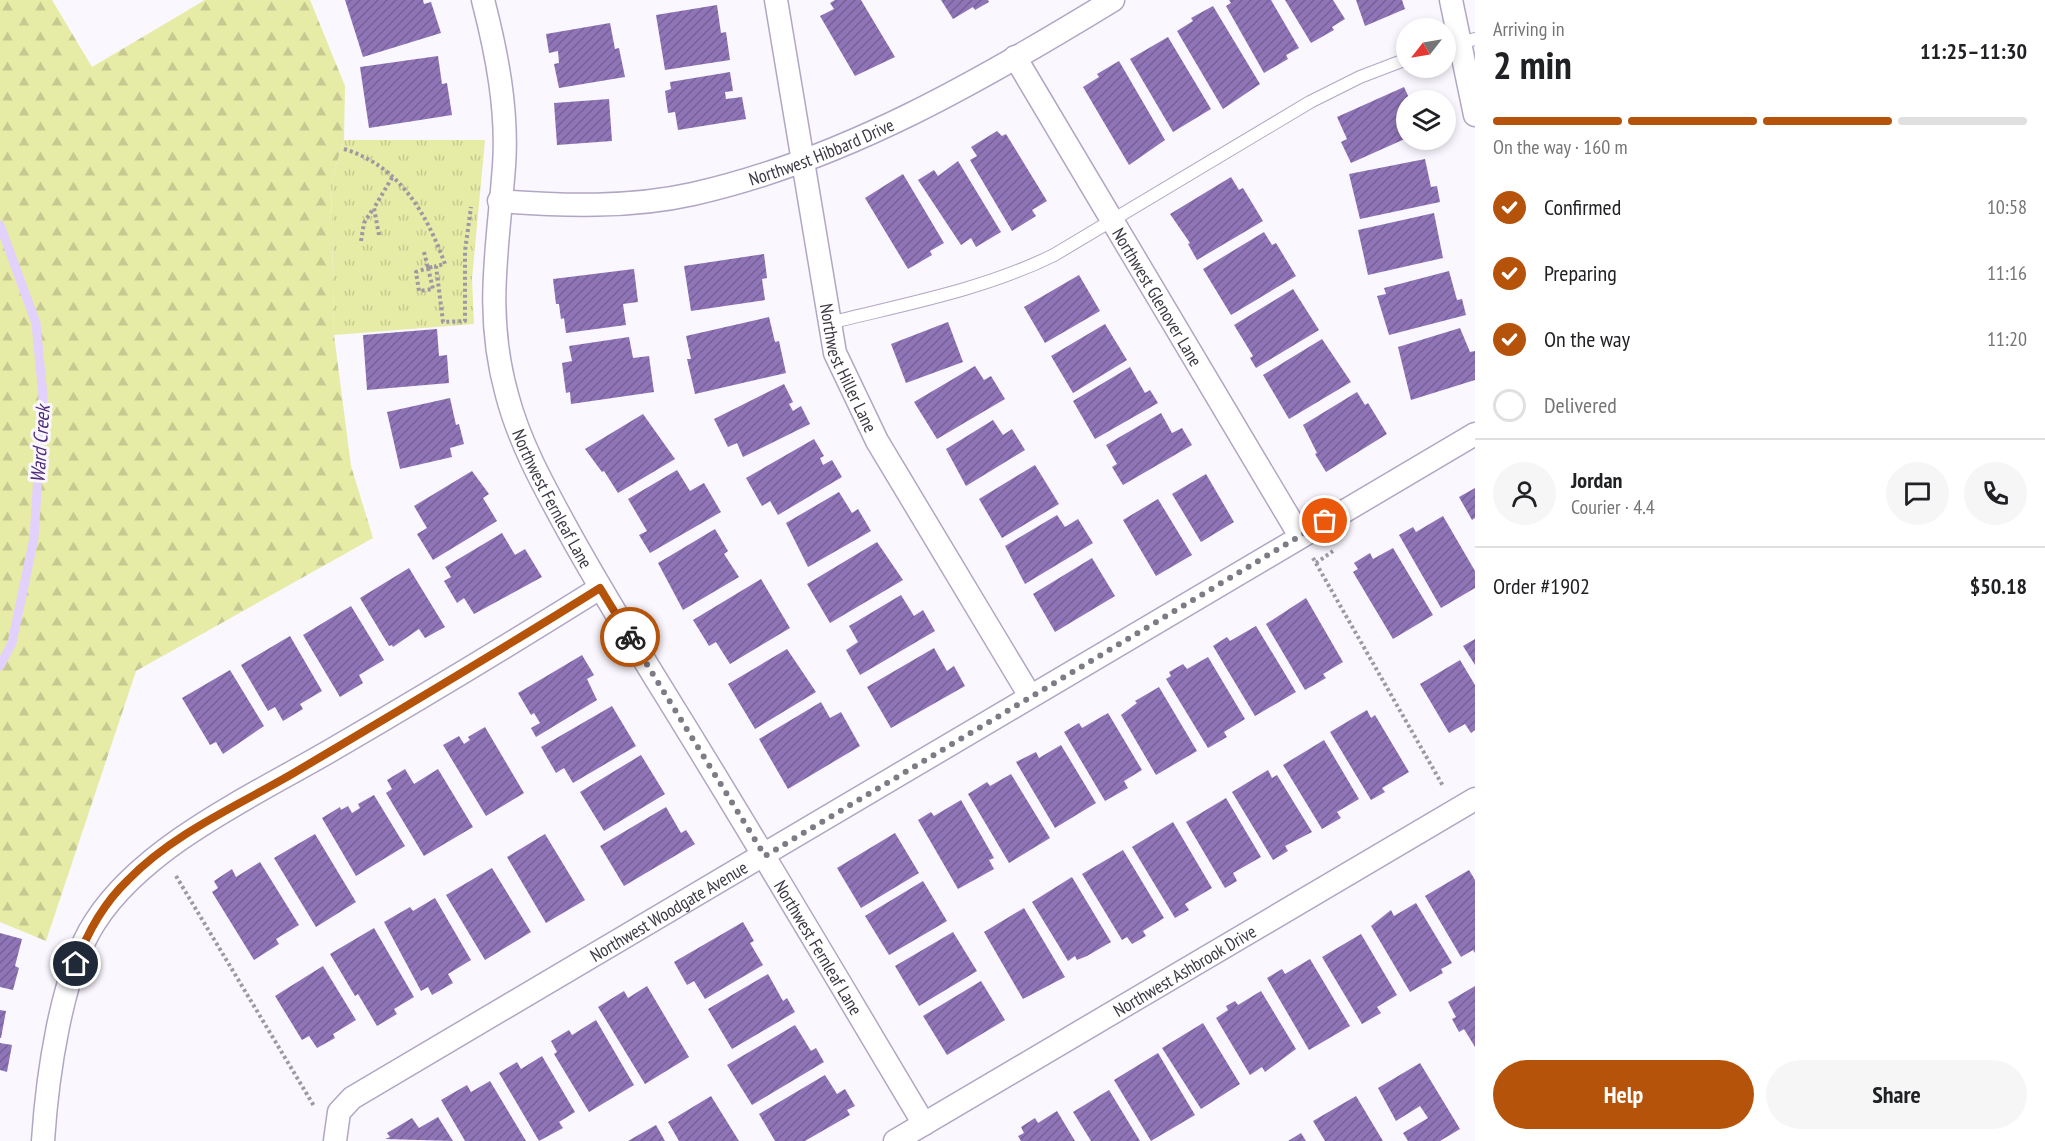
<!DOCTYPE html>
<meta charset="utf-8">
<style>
:root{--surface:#fff;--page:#f6f6f6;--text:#202124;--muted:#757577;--line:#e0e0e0;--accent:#b45309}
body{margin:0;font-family:"PT Sans Narrow",sans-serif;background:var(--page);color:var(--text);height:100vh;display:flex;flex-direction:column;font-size:22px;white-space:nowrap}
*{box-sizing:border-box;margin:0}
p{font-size:20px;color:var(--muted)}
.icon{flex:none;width:33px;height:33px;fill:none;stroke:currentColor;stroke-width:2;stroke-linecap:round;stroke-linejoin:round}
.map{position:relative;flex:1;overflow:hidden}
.sheet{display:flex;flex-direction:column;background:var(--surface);width:570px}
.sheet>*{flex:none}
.needle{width:39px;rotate:239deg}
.buttons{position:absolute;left:1396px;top:18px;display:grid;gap:12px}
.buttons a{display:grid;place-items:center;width:60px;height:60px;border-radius:50%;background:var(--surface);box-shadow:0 3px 9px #0003;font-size:30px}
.pin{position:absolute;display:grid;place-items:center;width:51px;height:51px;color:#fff;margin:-26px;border:3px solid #fff;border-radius:50%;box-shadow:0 2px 6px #0007}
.courier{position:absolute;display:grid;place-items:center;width:60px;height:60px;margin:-30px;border:4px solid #b45309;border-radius:50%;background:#fff;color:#222;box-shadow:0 2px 8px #0007}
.headline em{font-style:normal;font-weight:600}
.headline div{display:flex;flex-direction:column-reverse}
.headline{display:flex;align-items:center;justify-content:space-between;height:102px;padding:0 18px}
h1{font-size:39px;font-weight:600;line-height:45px}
.bar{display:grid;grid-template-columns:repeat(4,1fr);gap:9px 6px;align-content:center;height:72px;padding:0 18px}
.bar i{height:8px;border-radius:4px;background:var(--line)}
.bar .on{background:var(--accent)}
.bar p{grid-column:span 4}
.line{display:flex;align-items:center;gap:15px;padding:0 18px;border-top:2px solid var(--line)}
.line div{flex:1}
.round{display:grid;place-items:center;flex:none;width:63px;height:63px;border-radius:32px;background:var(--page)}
ol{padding:0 18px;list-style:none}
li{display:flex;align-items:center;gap:18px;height:66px}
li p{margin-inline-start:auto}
li .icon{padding:6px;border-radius:50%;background:var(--accent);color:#fff;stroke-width:4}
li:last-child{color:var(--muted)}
li i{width:33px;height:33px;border:3px solid var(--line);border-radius:50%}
.cta{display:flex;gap:12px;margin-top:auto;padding:12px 18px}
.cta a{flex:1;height:69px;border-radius:36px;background:var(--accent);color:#fff;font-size:24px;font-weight:600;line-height:69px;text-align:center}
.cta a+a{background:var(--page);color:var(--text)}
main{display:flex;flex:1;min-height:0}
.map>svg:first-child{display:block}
</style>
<main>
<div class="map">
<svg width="1475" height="1141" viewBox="0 0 1475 1141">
<defs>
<pattern id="grass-tufts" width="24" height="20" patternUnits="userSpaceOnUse" patternTransform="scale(1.5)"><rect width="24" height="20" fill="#e6eba6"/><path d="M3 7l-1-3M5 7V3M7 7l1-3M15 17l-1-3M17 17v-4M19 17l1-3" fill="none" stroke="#c6ca90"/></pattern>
<pattern id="forest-firs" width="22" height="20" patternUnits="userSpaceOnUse" patternTransform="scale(1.5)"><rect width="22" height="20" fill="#e6eba6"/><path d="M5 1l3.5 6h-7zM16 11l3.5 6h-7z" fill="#c6ca90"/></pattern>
<pattern id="building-hatch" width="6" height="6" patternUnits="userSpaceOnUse" patternTransform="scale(1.5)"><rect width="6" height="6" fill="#8f75b7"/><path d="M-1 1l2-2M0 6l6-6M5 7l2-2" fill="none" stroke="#766196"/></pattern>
</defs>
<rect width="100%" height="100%" fill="#faf7fe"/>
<path fill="url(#grass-tufts)" d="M344,140H485L472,279L474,324L334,335L331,180Z"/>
<path fill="url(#forest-firs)" d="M0,0H52L92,67L205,0H310L345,86L344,140L331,180L334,335L351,466L373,538L136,671L46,941L0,922Z"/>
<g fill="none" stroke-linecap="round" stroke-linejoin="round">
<path stroke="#e1d1fc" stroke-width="9" d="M0,225L36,323L43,396L34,538L12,643L0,666"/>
</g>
<path fill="url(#building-hatch)" d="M345,0H423L424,4L431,2L441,33L363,57Z
M835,0H861L895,57L855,76L820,16L834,9L830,3Z
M941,0H988L989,2L975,10L973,7L953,19Z
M1229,0H1271L1299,48L1286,55L1288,59L1264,73L1226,6L1231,3Z
M1285,0H1333L1345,19L1332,27L1334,30L1311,43Z
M1356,0H1402L1405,9L1365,26Z
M717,5L721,33L726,32L730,60L665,70L656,15Z
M1213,6L1260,84L1223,109L1177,31L1193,21L1191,18Z
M610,23L615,49L619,48L625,77L559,88L554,64L559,63L558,51L549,53L546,34Z
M1168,37L1211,109L1173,132L1130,59Z
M438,56L442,84L447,83L452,115L369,128L360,67Z
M1119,61L1165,140L1129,165L1083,87L1099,77L1097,74Z
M730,72L733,91L725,92L726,99L742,97L746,119L678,130L675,112L668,113L665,91L671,89L670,82Z
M1404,87L1410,100H1407V138L1351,163L1341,142L1347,139L1337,117Z
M609,99L612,141L557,145L554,103Z
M997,131L1002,136L1006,134L1047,201L1032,210L1036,216L1012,231L970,160L977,156L971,147Z
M1425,159L1431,187L1437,186L1440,202L1360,219L1349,174Z
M958,161L1001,232L976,247L971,238L961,245L918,180L934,170L938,176Z
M903,174L944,243L930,251L932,255L908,269L865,198Z
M1231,177L1239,190L1243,188L1263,221L1197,260L1188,244L1190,243L1170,214Z
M1434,213L1443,258L1368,275L1358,230Z
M1264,232L1272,245L1276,243L1296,276L1231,315L1203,269Z
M764,254L767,278L762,279L765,300L691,311L684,266Z
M634,269L638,302L623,304L626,325L566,333L564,318L561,319L559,304H556L553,279Z
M1449,271L1457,300L1462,299L1466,315L1389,335L1377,296L1386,294L1384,288Z
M1079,275L1100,311L1045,343L1024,307Z
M1293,289L1319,330L1256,368L1250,358L1253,356L1234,325Z
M769,317L775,342L779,341L786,373L695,394L687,359H691L686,336Z
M948,322L963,362L906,383L891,344Z
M1105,324L1127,360L1073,393L1051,356Z
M1460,328L1470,352L1475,351V380L1411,400L1398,347Z
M437,329L439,356L447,355L449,383L367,390L363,335Z
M629,337L633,358L649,356L654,392L571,404L570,392L566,393L562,363L572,361L569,346Z
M1322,339L1351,382L1289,419L1263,375Z
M975,366L984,380L991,376L1005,399L937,439L914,402Z
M1130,367L1145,393L1150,390L1158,403L1095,439L1073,401Z
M784,384L793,402L789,404L793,411L801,406L810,424L743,457L737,443L728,447L714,419Z
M1357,392L1365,405L1368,403L1387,434L1326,472L1315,454L1317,453L1303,425Z
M450,398L456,425L459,424L464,444L450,448L452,457L400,469L387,412Z
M1161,413L1172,433L1182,428L1192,445L1123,485L1112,467L1117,464L1106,445Z
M643,414L675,459L618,493L604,471L602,472L585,449Z
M993,420L1003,435L1012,429L1025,450L966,486L946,449Z
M814,439L824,456L820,458L823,465L832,460L842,477L778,515L770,501L762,506L746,478Z
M1035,465L1059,504L1002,538L979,499Z
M677,470L690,491L704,483L721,512L650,553L639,535L647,531L628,499Z
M472,471L489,494L483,498L497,521L433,560L417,534L427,528L414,506Z
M1206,474L1234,522L1201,542L1172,494Z
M1475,488V518L1472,520L1459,497Z
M839,492L852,513L858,509L871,531L808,567L786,523Z
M1158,499L1192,555L1156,576L1123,520Z
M1057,515L1065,527L1078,519L1093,543L1025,584L1005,546Z
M1443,516L1475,571V588L1441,608L1399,535L1413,527L1416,532Z
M715,529L728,551L724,554L739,577L683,610L658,563Z
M502,533L515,555L525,549L542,577L474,614L464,598L457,603L444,581L451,577L445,567Z
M877,542L903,580L830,623L807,584Z
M1393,548L1433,615L1393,639L1353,572L1358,569L1354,563L1370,553L1373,559Z
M1092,558L1115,596L1055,632L1033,594Z
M409,568L445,627L425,638L419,629L393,647L392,645L389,646L360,598Z
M761,579L790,628L730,664L716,642L709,646L693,620Z
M901,595L914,616L923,610L935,631L860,675L846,650L858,642L849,626Z
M1306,598L1343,662L1323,674L1326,678L1305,690L1266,624Z
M351,606L384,660L359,675L363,683L340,697L303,635Z
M1256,626L1296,692L1255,716L1213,646L1227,637L1230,641Z
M290,636L322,691L300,704L303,709L283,721L275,707L268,711L241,665Z
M1475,639V665L1463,646Z
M934,648L947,671L954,666L965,686L891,728L867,687Z
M787,649L816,692L755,729L728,684Z
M582,655L594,675L587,679L597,700L536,737L531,728L540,723L534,713L531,715L518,693Z
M1208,657L1245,719L1224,732L1227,737L1208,748L1166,679L1171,676L1169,672L1183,664L1187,669Z
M1460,660L1475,685V730L1471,733L1465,724L1449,733L1420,684Z
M230,670L264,726L223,754L216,742L210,745L182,698Z
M1159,687L1197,751L1156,775L1121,715L1137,703L1135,701Z
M821,702L830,718L841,712L860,746L788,789L759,739Z
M612,706L636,746L573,783L564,768L556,773L541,747Z
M1367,710L1371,718L1375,715L1409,772L1382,788L1385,792L1371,800L1330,732Z
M1108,713L1142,770L1124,781L1128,788L1105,801L1064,732L1079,723L1082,728Z
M485,727L524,793L486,816L443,745L459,736L464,744L470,740L468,737Z
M1324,740L1359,799L1337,812L1341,818L1322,829L1283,765Z
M1061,745L1096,803L1055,828L1016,762L1036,752L1039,758Z
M641,755L665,794L604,831L580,792Z
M405,769L414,784L438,769L473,827L424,856L386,793L392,789L387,780Z
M1268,770L1272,778L1277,775L1312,832L1285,846L1288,851L1273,860L1232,792Z
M1011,774L1050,838L1009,863L968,794L987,782L990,786Z
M374,795L405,846L356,876L322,818L340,807L341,810L348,806L352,813L360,808L358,804Z
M1226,798L1261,857L1233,873L1237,881L1225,888L1186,822Z
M961,800L994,858L989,860L994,869L958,889L918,820L931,812L934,816Z
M666,807L681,833L686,830L695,844L624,886L600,846Z
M1173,822L1212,888L1185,904L1189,910L1175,918L1132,847Z
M895,833L919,873L861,908L837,868Z
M315,834L356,902L316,927L274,858Z
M545,834L585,900L546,923L507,857Z
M1123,850L1164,918L1143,931L1146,936L1132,944L1127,937L1122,940L1082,874Z
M260,862L299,925L276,939L279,944L254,960L212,892L218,888L214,881L232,869L236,877Z
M492,868L531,932L485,960L446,895Z
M1469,870L1475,880V953L1473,950L1461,957L1425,896Z
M1072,877L1111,942L1087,956L1077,960L1075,956L1068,961L1032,902Z
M923,881L947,921L889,955L865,916Z
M435,898L471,960L448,974L453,983L432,995L428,987L421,991L384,922L410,907L413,911Z
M1416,903L1452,963L1441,969L1443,973L1410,992L1371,926L1391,910L1394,916Z
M1024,908L1065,977L1023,999L984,932Z
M743,922L754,941L750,943L763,965L705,999L694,981L687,985L674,962Z
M374,928L414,997L394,1009L397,1014L377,1026L358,994L355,996L330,954Z
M953,932L977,971L919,1006L895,966Z
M0,933L22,939L15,966L19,968L13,990L0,987Z
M1361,934L1397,995L1377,1007L1381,1013L1362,1024L1322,957Z
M1310,959L1350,1026L1309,1050L1267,978L1282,969L1285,974Z
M323,966L356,1020L333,1034L335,1038L317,1048L309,1036L302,1040L275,996Z
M768,974L783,1001L787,998L795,1012L732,1049L708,1009Z
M981,981L1005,1020L947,1055L923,1016Z
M647,986L689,1057L645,1084L598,1007L624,991L628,998Z
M1475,986V1047L1464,1029L1459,1032L1452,1019L1456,1017L1448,1002Z
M1261,991L1296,1049L1265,1072L1262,1067L1250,1075L1216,1018L1228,1010L1226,1006L1235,1001L1238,1005Z
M0,1010L6,1011L1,1038H0Z
M596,1020L634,1085L589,1112L554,1054L557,1052L551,1041L569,1030L572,1035Z
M1203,1023L1240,1084L1201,1109L1162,1048Z
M795,1025L811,1051L816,1048L824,1062L752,1105L727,1065Z
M0,1043L12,1045L7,1072L0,1070Z
M1158,1053L1195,1115L1151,1141L1114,1080Z
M542,1056L575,1112L559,1122L563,1128L539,1141L499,1073L517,1062L521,1069Z
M1420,1063L1460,1129L1440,1141H1408L1403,1133L1428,1118L1420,1106L1396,1121L1378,1088Z
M825,1075L837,1094L845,1089L855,1106L847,1110L850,1115L805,1141H775L759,1114Z
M490,1081L526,1141H465L441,1100L467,1085L471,1092Z
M1109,1090L1140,1141H1091L1073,1112Z
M711,1096L739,1141H679L668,1122Z
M1356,1096L1383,1141H1325L1313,1121Z
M1057,1111L1075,1141H1021L1018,1136L1024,1133L1021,1127L1035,1118L1038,1123Z
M438,1117L453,1141L385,1139L390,1137L387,1133L412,1118L419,1128Z
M656,1125L665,1141H628Z
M1301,1133L1306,1141H1288Z"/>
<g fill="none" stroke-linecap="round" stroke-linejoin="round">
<defs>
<path id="service" d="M1446,46L1475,39
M829,323C905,304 983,290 1054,255L1310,102L1360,77L1407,59"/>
<g id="minor">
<path id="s1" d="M483,0C497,54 508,111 504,166C498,249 484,312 507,395C519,441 542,483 565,525C602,593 643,658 683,723C765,856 844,990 924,1124"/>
<path id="s2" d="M776,0L835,353L877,441L1030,696"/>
<path d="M1451,0L1475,115"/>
<path id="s3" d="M1015,57L1300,536"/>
<path id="s4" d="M499,201C563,206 631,208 693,194C844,160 982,80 1113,0"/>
<path d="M43,1141C47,1079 61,974 95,922C145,844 257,794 335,748C424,696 512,643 600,588"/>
<path id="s5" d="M335,1141L339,1112L352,1098L1475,434"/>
<path id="s6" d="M895,1141L1475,799"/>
</g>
</defs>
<use href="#service" stroke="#b1a6c4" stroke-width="14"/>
<use href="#minor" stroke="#b1a6c4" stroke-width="25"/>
<path stroke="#9d99a3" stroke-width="4" stroke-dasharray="3 3" stroke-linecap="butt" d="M344,149C399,166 426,212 445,264L436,266L443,322L465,321V251L471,207
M379,235L374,208L393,176
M361,241L364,223L373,209
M424,252L428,268L436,266
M428,268L433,289L419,291L416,272Z
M1313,558L1443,786
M1316,563L1333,551
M176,876L314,1106"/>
<use href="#service" stroke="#fff" stroke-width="12"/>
<use href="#minor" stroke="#fff" stroke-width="22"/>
</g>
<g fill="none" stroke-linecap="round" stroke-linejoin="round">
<path stroke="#7e7b85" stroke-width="6" stroke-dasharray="0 10.8" d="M630,637L765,856L1325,521"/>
<path stroke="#b45309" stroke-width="8" d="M76,964C87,933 104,903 128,880C172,834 237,806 292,774C395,713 498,652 600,588L630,637"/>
</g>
<g text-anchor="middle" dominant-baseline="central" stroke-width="6" stroke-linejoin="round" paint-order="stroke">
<g font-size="18" fill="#3c3844" stroke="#faf7fe">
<text stroke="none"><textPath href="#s4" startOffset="330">Northwest Hibbard Drive</textPath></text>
<text stroke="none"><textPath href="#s3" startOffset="279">Northwest Glenover Lane</textPath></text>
<text stroke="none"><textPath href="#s2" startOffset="376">Northwest Hiller Lane</textPath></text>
<text stroke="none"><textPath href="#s1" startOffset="512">Northwest Fernleaf Lane</textPath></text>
<text stroke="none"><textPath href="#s5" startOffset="416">Northwest Woodgate Avenue</textPath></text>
<text stroke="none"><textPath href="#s1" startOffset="1034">Northwest Fernleaf Lane</textPath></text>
<text stroke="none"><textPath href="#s6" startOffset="336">Northwest Ashbrook Drive</textPath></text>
</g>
<g font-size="20" font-style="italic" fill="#502b7b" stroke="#faf7fe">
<text transform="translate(40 444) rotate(-86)">Ward Creek</text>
</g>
</g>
</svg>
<div class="buttons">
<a><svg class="needle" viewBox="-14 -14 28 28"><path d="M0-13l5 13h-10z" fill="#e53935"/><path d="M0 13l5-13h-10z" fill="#757577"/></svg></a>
<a><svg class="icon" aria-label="layers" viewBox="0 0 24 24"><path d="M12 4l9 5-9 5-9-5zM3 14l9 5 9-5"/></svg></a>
</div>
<div class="pin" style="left:1325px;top:521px;background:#ea580c"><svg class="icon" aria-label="bag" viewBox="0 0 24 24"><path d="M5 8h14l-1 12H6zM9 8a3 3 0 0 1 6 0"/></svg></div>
<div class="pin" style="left:76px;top:964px;background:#1f2937"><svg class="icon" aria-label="home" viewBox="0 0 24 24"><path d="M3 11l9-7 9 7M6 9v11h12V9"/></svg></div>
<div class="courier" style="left:630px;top:637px"><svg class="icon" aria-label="bike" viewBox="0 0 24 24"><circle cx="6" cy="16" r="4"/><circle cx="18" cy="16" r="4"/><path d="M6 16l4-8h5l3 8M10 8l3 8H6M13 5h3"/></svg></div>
</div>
<section class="sheet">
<div class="headline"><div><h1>2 min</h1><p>Arriving in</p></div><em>11:25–11:30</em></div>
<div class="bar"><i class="on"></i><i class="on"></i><i class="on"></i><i></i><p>On the way · 160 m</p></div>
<ol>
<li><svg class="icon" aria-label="check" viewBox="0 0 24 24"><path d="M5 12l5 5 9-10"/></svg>Confirmed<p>10:58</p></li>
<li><svg class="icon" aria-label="check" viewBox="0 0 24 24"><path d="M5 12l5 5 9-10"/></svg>Preparing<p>11:16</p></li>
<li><svg class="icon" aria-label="check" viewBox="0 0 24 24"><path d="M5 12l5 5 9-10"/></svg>On the way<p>11:20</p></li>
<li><i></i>Delivered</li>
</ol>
<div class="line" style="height:108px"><a class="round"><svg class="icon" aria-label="person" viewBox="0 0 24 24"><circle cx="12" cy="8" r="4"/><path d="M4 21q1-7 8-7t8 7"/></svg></a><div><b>Jordan</b><p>Courier · 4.4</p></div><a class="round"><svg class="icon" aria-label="chat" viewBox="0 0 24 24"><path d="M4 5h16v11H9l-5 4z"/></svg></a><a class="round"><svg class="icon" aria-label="phone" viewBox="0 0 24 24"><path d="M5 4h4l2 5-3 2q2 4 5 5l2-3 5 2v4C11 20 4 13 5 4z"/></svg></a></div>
<div class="line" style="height:78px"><div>Order #1902</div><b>$50.18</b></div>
<div class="cta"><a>Help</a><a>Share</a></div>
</section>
</main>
